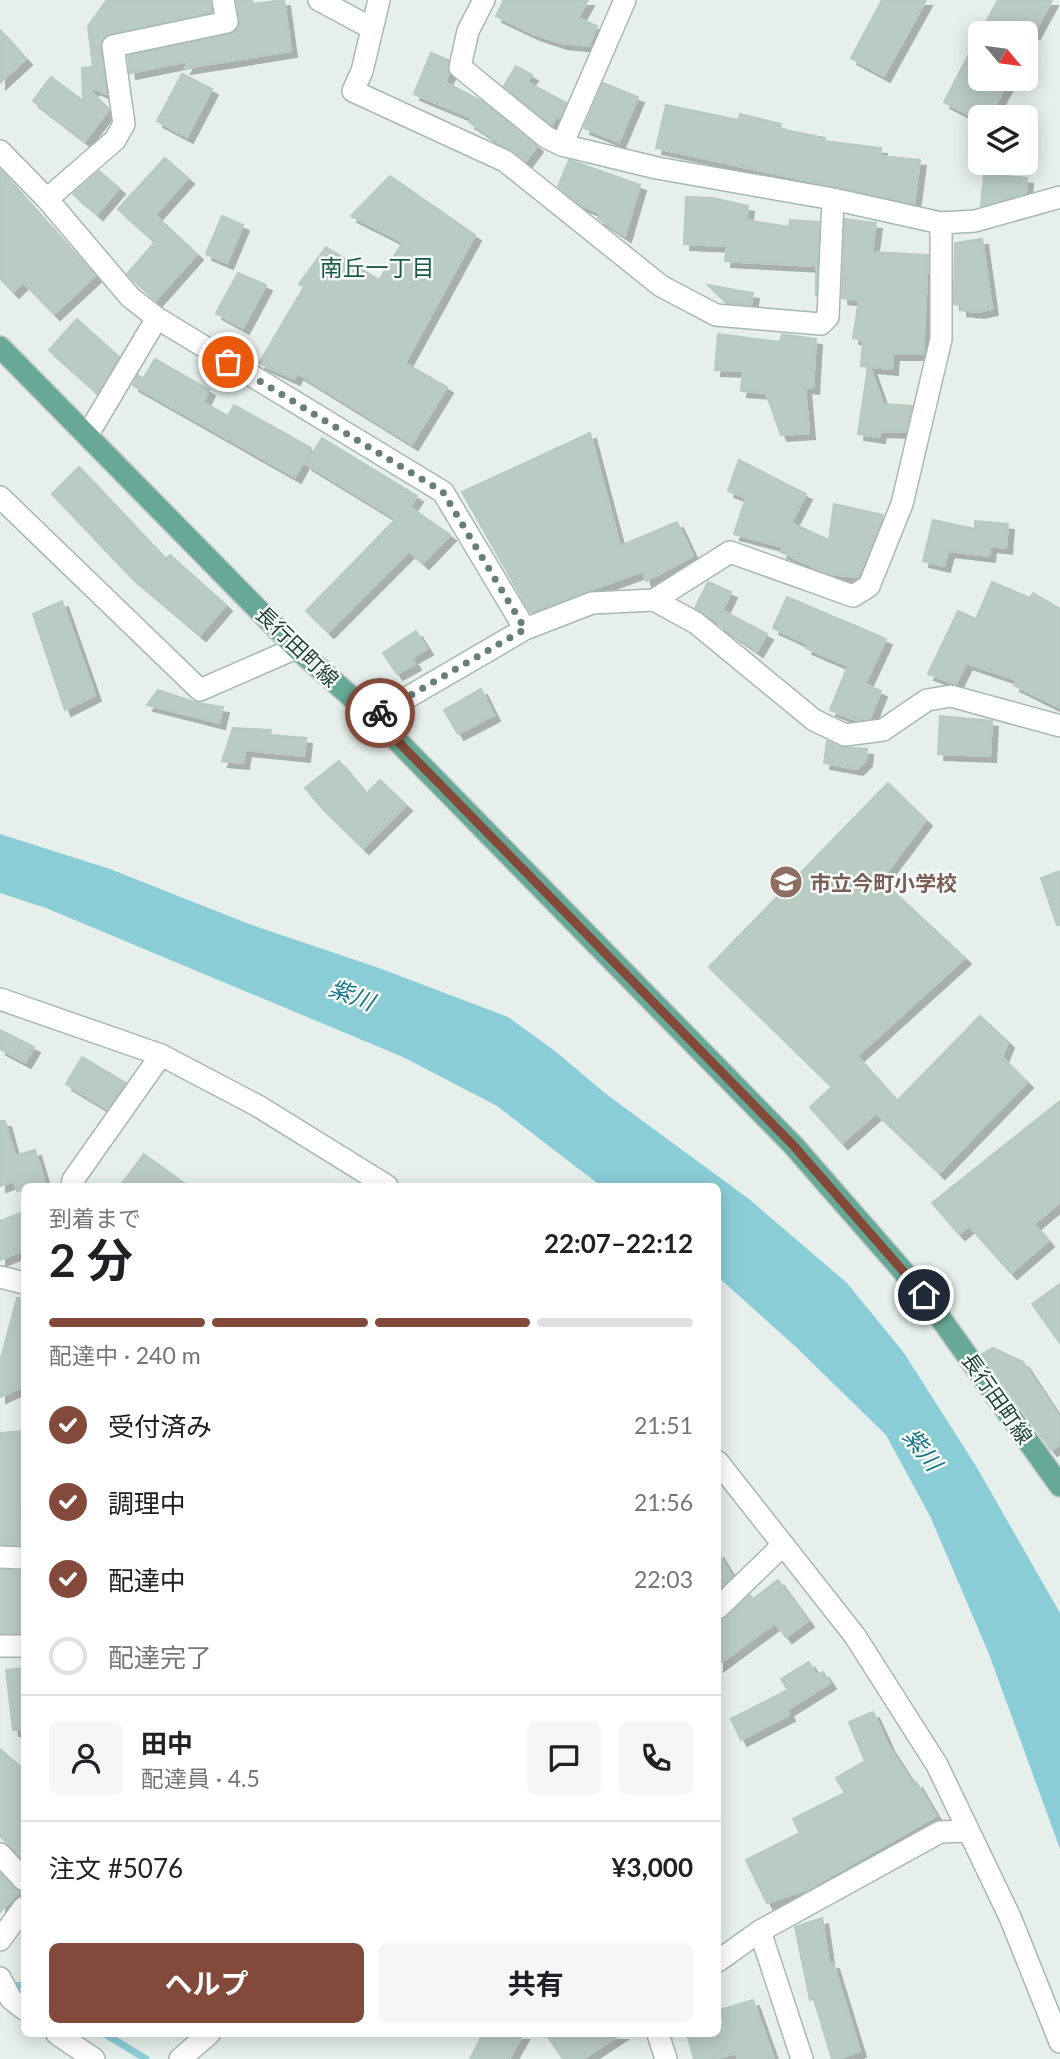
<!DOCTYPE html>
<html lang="ja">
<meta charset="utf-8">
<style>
:root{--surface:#fff;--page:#f6f6f6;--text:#202124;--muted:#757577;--line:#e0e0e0;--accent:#834a3b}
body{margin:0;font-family:Lato,"Noto Sans JP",sans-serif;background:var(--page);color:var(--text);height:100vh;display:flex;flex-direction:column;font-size:26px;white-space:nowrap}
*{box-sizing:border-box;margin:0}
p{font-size:23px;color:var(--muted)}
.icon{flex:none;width:38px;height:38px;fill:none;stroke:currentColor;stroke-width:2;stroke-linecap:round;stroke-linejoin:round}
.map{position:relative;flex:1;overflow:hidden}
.sheet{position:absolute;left:21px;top:1183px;width:700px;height:854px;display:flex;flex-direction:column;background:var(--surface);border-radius:10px;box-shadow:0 4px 18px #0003}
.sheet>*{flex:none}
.needle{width:46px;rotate:119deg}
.buttons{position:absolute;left:968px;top:21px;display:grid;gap:14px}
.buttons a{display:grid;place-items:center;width:70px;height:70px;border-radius:10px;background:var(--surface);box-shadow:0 4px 18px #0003;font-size:35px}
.pin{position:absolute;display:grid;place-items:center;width:60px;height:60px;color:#fff;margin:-30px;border:4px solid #fff;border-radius:50%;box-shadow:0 2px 7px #0007}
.courier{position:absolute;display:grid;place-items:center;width:70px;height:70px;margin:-35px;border:5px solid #834a3b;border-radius:50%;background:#fff;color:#222;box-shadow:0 2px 9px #0007}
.head em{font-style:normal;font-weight:700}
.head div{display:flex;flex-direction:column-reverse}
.head{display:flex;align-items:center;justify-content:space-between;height:119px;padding:0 28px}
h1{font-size:46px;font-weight:700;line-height:52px}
.bar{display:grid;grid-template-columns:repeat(4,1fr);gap:10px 7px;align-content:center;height:84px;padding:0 28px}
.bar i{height:9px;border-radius:5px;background:var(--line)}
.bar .selected{background:var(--accent)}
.bar p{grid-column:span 4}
.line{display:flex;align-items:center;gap:18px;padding:0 28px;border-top:2px solid var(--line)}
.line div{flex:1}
.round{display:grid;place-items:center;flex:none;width:74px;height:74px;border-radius:10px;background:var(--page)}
ol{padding:0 28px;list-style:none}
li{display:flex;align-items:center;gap:21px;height:77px}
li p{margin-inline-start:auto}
li .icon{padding:7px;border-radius:50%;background:var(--accent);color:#fff;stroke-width:4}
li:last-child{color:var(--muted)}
li i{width:38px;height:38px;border:4px solid var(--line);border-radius:50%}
.cta{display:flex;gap:14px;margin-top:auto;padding:14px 28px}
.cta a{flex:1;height:80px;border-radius:10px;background:var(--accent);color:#fff;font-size:28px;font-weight:700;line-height:80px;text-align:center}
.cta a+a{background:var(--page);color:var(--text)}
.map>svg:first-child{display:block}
</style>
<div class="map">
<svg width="1060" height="2059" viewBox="0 0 1060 2059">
<defs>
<filter id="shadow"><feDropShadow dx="6" dy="6" stdDeviation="0" flood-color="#0004"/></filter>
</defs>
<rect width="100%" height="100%" fill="#e6efeb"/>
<path fill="#8bcdd7" d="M0,834L110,869L249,924L379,968L508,1017L555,1051L606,1094L749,1199L847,1283L904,1353L976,1466L1060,1613V1849L989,1654L930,1516L886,1435L796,1347L718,1277V1186H601L497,1106L403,1057L46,908L0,893Z"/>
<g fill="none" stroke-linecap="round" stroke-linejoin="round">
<path stroke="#8bcdd7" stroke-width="7" d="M8,1985L24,1986
M105,2034L146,2059"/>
</g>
<path fill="#bacbc4" stroke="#b7cac2" stroke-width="2" filter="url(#shadow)" d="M107,0H210L212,12L104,37L100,48L107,94L94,88L91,92L109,109L85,141L33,101L51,77L83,101L82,68L93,67L88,26Z
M236,0H252L253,4L284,0L291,51L185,68L189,61L130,73L128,56L235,32L240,20Z
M504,0H588L578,18L597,26L589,46L561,43L534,34L496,16Z
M882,0H926L884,76L851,58Z
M998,0H1052L1034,33H980Z
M0,30L26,59L0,83Z
M980,33V79H1010L993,109L987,106L979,120L944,102Z
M431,53L448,60L449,73L445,82L483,102L537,146L526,161L469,122L472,118L414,94Z
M516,66L532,75L527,82L566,103L560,118L556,116L552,125L504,86Z
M182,74L212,89L187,137L157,121Z
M603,83L638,97L619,142L584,128Z
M666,105L738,120L740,114L781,124L780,129L825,138L824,141L881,148L880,156L920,160L914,204L656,148Z
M165,158L188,178L155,215L197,254L156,300L127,274L155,242L118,209Z
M569,160L640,185L625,236L598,218L600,213L581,205L558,187Z
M0,170L95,276L54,314L23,282L13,292L0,278Z
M99,171L119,188L97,214L73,194Z
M984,174L1027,178L1026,193L981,206Z
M390,176L475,235L405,363L447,387L412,444L297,373L294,379L259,363L304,287L299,284L326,247L379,280L403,242L351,216Z
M686,197L713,198L748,206L746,220L789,227L790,220L819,222L816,296V266L725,261L727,246L684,244Z
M222,216L243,225L227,263L206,254Z
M845,219L876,223L872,252L928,255L923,354H893L892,369L870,367L883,404L912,406L905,432L880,431L879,437L858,434L868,367L861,366L863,340L853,338L859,300L842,298Z
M982,239L992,309L978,312L961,310V305L954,304L955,243Z
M238,273L266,285L243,328L216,313Z
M708,285L753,293L751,305L727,303Z
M77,319L119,357L97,393L49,350Z
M718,334L780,342L782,334L816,339L813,388L805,387L809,433L781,435L766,393L741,391L743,371L715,370Z
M155,359L209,390L203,402L228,416L234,405L311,448L295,477L133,385L138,375L143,379Z
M590,433L620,546L677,522L693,556L646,581L643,571L530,612L462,492Z
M322,438L417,496L410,507L450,535L423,563L409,551L328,632L306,611L396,519L306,464Z
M739,460L806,494L791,523L829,540L834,504L883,515L858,577L829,574L781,552L783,547L734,534L746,498L728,491Z
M79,467L166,559L170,555L226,605L200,635L130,576L52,494Z
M933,520L975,529V521L1008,524L1006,548L990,546L989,556L948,551L944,566L923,561Z
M708,582L731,592L717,621L695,608Z
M992,582L1030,598L1033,593L1060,609V708L1014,685L1017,680L966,663L956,684L928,674L958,611L976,619Z
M787,597L886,639L865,684L881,691L870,718L856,720L830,710L848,666L806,648L808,644L773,628Z
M62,601L95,695L65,710L33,614Z
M725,612L767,634L757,651L718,624Z
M416,631L427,649L411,658L415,664L397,674L383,653Z
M481,689L494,715L458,734L444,710Z
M158,690L197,703L223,707L219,723L147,705Z
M940,716L992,721L990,756L938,754Z
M233,728L271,730L270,735L306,738L304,756L245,750L243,763L222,761Z
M827,741L840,747L867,749L866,760L857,769L824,763Z
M339,761L366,794L380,780L406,805L363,848L322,808L305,788Z
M888,783L926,820L881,880L965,958L857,1056L897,1101L980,1016L1008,1042L1002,1057L1027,1082L939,1173L876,1113L842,1143L810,1107L832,1087L709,967Z
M1060,871V925H1057L1041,878Z
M0,1030L34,1047L25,1062L0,1049Z
M82,1057L126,1083L107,1109L66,1084Z
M1060,1101V1202L1034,1224L1048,1241L1011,1273L969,1226L959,1234L932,1203Z
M0,1121H5L15,1156L35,1150L45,1183L17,1191L14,1181L0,1186Z
M144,1154L188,1186H120Z
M24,1212V1250L0,1260V1221Z
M1060,1284V1343L1032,1304Z
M17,1298L24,1299V1386L0,1397V1362Z
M993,1348L1023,1362L1060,1418V1444L1051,1450L982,1354Z
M24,1431V1498L20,1499L24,1545L0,1544V1433Z
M718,1553L732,1576L718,1590Z
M0,1570L24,1571V1633H0Z
M778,1580L808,1621L786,1637L775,1623L718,1665V1621L727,1617L750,1595L753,1599Z
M809,1662L816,1675L823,1672L830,1683L787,1710L789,1715L741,1740L731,1719L788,1690L781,1679Z
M24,1668V1730H13L6,1670Z
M873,1712L888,1745L913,1784L916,1782L936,1816L808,1889L767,1903L746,1860L800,1833L793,1819L845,1793L836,1778L865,1761L849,1722Z
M0,1749L24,1770V1861L0,1836Z
M0,1873L19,1892L0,1912Z
M822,1918L829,1964L833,1963L860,2051L838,2059H832L814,1999L810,2000L795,1927Z
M753,2000L774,2059H738L736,2053L714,2059H694L687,2034H718V2025L724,2024L720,2010Z
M483,2034H523L509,2059H470Z
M546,2034H621L583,2059H563Z"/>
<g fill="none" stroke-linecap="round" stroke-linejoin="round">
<defs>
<path id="minor" d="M319,0L371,28
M379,0L362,71L353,91L505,161L661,286L716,315L821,324L828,317L833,199
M484,0L468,31L460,67L546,137L562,145L657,168L833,199L941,223L975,221L1060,197
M562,145L625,0
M0,151L47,199L130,297L157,318L443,492L525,629
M47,199L115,140L124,124L113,46L227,22L223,0
M88,434L157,318
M0,497L200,690L296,648
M654,600L696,623L814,720L845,735L883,730L927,700L951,696L1060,726
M374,717L525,629L592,603L654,600L730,552L853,596L869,586L902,504L941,339V223
M72,1186L73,1180L161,1055
M0,1277L24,1283
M0,1557L24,1558
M718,1608L783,1545
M0,1646H24
M0,1854L24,1880
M0,1940L24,1907
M718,1961L760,1931
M0,1978L11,1999L24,2009
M57,2034L94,2059
M658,2034L666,2059
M180,2059L209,2034
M802,2059L760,1931L940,1832L968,1831"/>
<path id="tertiary" d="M0,999L161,1055L258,1106L387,1186
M718,1462L855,1636L937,1765L1010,1917L1060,2042"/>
<path id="primary" d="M0,347L296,648L374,717L793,1145L924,1295L1060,1486"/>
</defs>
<use href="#minor" stroke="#a7b8b2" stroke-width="24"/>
<use href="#tertiary" stroke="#a7b8b2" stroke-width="24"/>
<use href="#primary" stroke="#c1cac8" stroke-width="24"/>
<use href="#minor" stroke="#fff" stroke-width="21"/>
<use href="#tertiary" stroke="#fff" stroke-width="21"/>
<use href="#primary" stroke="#67a896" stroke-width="21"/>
</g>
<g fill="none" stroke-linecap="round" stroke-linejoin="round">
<path stroke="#677f78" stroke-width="7" stroke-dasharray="0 12.6" d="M228,362L443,492L525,629L380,713"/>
<path stroke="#834a3b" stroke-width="9" d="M380,713L374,717L793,1145L924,1295"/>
</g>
<defs>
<symbol id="school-disc" viewBox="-11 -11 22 22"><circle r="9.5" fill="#8d6e63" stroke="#f7fbf9"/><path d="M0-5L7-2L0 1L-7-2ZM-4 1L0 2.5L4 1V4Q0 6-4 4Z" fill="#fff"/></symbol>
</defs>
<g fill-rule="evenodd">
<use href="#school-disc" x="767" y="863" width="38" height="38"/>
</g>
<g text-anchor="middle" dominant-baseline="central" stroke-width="5" stroke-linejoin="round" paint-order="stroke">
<g font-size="21" fill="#22433a" stroke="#f7fbf9">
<text transform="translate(298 646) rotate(44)">長行田町線</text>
<text transform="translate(998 1398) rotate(55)">長行田町線</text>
</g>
<g font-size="21" font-weight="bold" fill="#785e54" stroke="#f7fbf9" text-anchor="start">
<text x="810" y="882">市立今町小学校</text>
</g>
<g font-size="23" fill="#1c5848" stroke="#f7fbf9">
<text x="377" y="267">南丘一丁目</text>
</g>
<g font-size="23" font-style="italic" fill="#177485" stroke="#f7fbf9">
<text transform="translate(352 994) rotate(21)">紫川</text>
<text transform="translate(923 1449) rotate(52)">紫川</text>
</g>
</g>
</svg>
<div class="buttons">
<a><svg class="needle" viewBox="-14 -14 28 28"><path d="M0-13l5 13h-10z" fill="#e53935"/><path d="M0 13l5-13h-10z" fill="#757577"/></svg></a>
<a><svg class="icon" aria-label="layers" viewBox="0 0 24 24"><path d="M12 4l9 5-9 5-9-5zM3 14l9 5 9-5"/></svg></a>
</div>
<div class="pin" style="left:228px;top:362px;background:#ea580c"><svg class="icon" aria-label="bag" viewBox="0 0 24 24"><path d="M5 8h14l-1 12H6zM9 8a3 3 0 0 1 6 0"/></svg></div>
<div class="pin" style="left:924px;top:1295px;background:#1f2937"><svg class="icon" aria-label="home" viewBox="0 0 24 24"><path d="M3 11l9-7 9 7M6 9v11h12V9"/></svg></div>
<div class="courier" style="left:380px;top:713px"><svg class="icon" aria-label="bike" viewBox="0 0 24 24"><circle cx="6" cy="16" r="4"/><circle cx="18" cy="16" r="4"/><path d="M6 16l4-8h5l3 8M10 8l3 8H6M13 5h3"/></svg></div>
<section class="sheet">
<div class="head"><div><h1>2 分</h1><p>到着まで</p></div><em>22:07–22:12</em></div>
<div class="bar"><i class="selected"></i><i class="selected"></i><i class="selected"></i><i></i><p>配達中 · 240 m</p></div>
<ol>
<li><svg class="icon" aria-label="check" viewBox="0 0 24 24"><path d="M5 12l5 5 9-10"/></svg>受付済み<p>21:51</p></li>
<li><svg class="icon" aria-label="check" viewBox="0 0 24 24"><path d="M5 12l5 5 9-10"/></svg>調理中<p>21:56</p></li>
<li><svg class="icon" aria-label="check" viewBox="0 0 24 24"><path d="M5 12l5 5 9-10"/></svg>配達中<p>22:03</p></li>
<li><i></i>配達完了</li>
</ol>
<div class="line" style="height:126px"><a class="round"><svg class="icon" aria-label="person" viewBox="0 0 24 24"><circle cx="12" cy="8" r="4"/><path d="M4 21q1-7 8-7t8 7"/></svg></a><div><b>田中</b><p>配達員 · 4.5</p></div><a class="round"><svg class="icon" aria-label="chat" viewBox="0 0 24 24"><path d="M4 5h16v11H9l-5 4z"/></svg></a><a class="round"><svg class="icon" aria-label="phone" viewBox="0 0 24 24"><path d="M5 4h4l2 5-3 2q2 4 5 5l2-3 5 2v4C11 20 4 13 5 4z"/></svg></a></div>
<div class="line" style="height:91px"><div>注文 #5076</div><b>¥3,000</b></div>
<div class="cta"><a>ヘルプ</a><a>共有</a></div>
</section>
</div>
